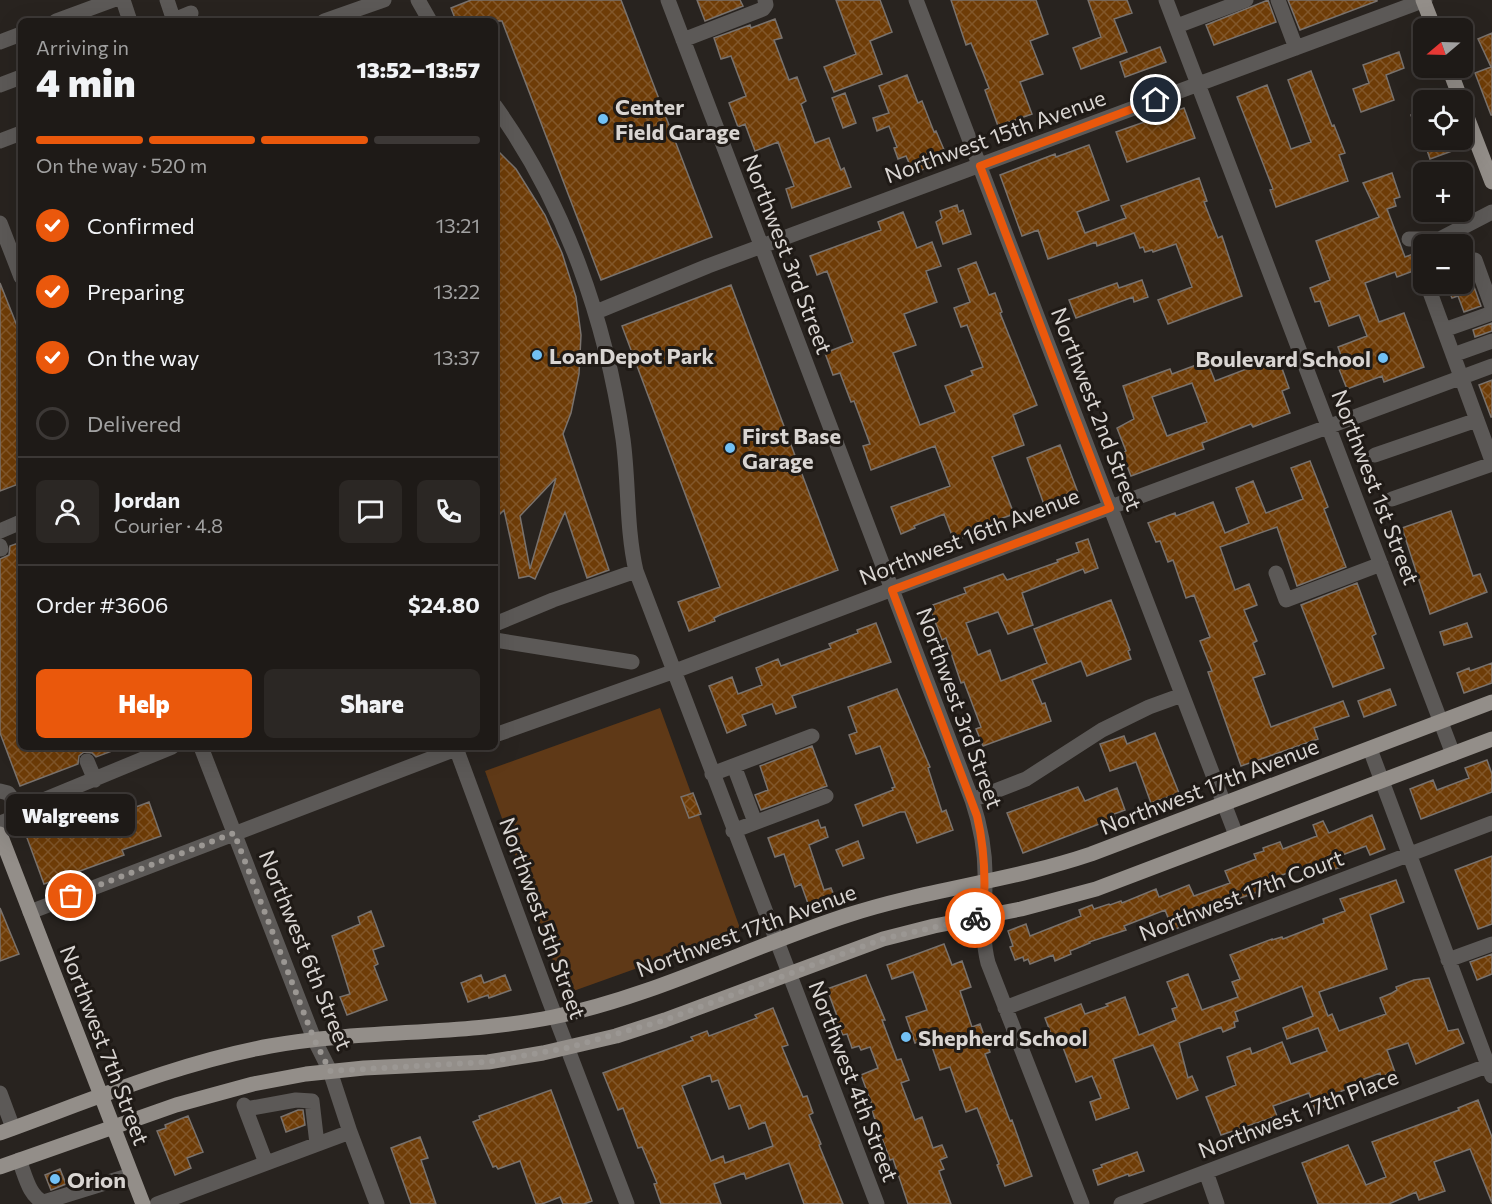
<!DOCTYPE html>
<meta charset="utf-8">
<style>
:root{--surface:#1e1a17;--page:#2b2724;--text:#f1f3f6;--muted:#a1a1a1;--line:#3c3836;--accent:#ea580c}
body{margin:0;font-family:Commissioner,sans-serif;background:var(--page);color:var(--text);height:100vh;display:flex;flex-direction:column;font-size:22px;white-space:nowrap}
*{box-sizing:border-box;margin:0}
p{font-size:20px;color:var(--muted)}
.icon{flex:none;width:33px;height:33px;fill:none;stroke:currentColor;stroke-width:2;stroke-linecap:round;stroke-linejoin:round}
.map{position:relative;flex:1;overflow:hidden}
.drawer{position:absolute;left:18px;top:18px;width:480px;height:732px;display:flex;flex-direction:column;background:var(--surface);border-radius:9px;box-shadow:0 6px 24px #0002,0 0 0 2px var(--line)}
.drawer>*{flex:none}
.needle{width:39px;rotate:251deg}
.controls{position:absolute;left:1413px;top:18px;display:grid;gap:12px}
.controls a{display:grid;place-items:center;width:60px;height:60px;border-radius:9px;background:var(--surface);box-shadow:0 6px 24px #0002,0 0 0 2px var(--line);font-size:30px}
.pin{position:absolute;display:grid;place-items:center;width:51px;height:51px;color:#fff;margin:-26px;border:3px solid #fff;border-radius:50%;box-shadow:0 2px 6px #0007}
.courier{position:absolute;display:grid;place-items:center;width:60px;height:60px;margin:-30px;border:4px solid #ea580c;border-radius:50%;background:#fff;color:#222;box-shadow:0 2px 8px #0007}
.bubble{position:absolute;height:42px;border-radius:9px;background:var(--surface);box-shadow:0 6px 24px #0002,0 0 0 2px var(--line);font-size:20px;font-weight:800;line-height:42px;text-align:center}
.headline em{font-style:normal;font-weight:800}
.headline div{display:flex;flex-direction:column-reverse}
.headline{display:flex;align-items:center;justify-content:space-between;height:102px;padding:0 18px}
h1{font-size:39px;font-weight:800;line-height:45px}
.bar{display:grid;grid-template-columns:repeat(4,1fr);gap:9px 6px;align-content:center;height:72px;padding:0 18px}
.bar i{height:8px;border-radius:4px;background:var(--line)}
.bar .on{background:var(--accent)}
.bar p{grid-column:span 4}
.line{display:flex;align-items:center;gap:15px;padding:0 18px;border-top:2px solid var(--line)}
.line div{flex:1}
.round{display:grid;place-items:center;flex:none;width:63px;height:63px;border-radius:9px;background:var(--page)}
ol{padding:0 18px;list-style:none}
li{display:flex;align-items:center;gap:18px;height:66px}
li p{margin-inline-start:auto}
li .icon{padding:6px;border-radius:50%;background:var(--accent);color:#fff;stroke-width:4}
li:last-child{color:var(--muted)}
li i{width:33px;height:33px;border:3px solid var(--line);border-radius:50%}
.cta{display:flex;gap:12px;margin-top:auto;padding:12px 18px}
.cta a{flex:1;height:69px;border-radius:9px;background:var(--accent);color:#fff;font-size:24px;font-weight:800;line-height:69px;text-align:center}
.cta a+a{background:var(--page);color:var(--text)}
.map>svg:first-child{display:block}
</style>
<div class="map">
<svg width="1492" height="1204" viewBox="0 0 1492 1204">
<defs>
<pattern id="building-cross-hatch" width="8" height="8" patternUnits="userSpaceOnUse" patternTransform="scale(1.5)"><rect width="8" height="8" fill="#6e3c07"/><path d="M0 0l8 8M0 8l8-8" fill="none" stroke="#82572a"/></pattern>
</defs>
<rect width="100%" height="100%" fill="#28231f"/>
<path fill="#5f3917" d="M660,708L691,793L681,797L689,818L699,815L741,931L565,994L485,771Z"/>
<path fill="url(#building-cross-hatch)" stroke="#79726d" stroke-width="1.5" fill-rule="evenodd" d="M471,0H621L712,237L601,280L502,21H456L451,8Z
M697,0H740L743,6L705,21Z
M836,0H880L892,32L870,41L882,74L834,92L824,67L856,54Z
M951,0H1036L1048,34L1030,41L1043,74L1020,82L1032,114L998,126L985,90L989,88L971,43L966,45Z
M1088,0H1127L1132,13L1114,19L1127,52L1081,69L1073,48L1101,37Z
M1268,0L1276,22L1214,45L1206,25Z
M1288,0H1377V1L1300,30Z
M775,19L782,38L774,40L789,80L797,77L806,101L801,104L815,143L829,138L841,170L844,168L851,187L792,208L786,189L794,186L778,142L755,151L745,124L738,127L729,103L746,96L731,56L721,59L714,38L750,25L751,28Z
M1492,33V115H1491L1475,73L1491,67L1478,39Z
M1160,47L1166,62L1125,77L1120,62Z
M1399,52L1404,68L1386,75L1394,100L1361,112L1353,89L1369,83L1363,65Z
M1311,71L1332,126L1334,125L1345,153L1339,155L1348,181L1276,207L1270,190L1273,189L1237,97L1267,85L1291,149L1311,142L1288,80Z
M907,75L918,103L922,101L934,132L936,131L948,159L917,172L914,164L910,165L906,156L898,159L894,148L897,147L889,126L877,131L873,118L889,113L879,86Z
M845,93L856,123L843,128L832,98Z
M1184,108L1195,138L1127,162L1116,132Z
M1424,111V140H1448L1452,151L1430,159L1424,141L1422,146L1411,115Z
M1089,145L1109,200L1077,212L1085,233L1126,218L1121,206L1199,178L1207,201L1204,202L1218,238L1222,236L1242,296L1168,324L1158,300L1192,287L1176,244L1153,252L1152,250L1145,252L1143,247L1140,248L1134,233L1097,246L1096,242L1048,259L1038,230L1022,236L1000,175L1055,154L1056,157Z
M495,148L516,169L545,215L562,253L576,297L581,335L579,374L571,413L563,434L609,570L587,578L565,512L535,579L529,576L519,578L504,510L495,519ZM556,478L530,569L520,516Z
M1392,173L1400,197L1394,199L1396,206L1387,209L1405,257L1424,250V267L1397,277L1395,272L1365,283L1379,322L1404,313L1424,367L1384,382L1382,376L1347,389L1339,369L1345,367L1338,347L1367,336L1359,315L1329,326L1320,301L1315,302L1310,288L1330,280L1316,241L1379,217L1363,183Z
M957,205L959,212L963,210L971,234L943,244L936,222L942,218L940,211Z
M903,212L917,248L932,242L941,266L926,271L937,302L904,314L916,345L893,353L920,425L955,412L945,386L973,375L971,371L983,367L967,325L961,327L954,308L970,302L958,269L976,262L989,295L995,293L1002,312L1000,313L1037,405L1013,415L1024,445L992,457L1014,514L980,526L982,530L954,541L944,514L914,526L915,528L901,534L891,507L950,486L935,446L871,470L863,446L870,444L854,401L851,402L840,373L833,375L825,353L853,342L827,271L817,275L810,256L881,230L878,222Z
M1469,273L1481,306L1464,312L1458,296L1452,298L1446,284H1462V274Z
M1142,280L1148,297L1134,302L1133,297L1076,318L1069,300L1117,283L1119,288Z
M0,283L21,336V483L0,491Z
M731,285L838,570L720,615L714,618L715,621L689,631L678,602L720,587L622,326Z
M1492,323V331L1475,337L1473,330Z
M1278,357L1289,388L1282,391L1290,413L1253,427L1251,424L1202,443L1204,449L1131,476L1122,453L1126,451L1117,428L1134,419L1123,386L1170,369L1172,374L1207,361L1215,381ZM1192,383L1207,422L1167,436L1152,397Z
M1492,380V417H1491L1479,385Z
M1060,445L1080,498L1046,510L1027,458Z
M1310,461L1328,507L1324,509L1346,567L1297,586L1277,527L1220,547L1235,590L1249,584L1257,605L1244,610L1257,641L1253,643L1265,674L1253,678L1271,727L1343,701L1349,716L1314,728L1318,739L1241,766L1208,672L1212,671L1200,641L1210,637L1194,595L1186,598L1173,560L1168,562L1160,541L1156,542L1148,523L1175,513L1176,516L1213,502L1225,533L1249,523L1236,488L1253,481L1266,513L1303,499L1291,468Z
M1451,511L1473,576L1480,574L1487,592L1430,614L1402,528Z
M1088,539L1098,568L1085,573L1083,569L1022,593L1033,625L1008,634L998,612L966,623L978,655L990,650L1001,681L1047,663L1034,629L1111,600L1130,650L1128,651L1131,659L1087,676L1081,661L1032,680L1042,704L1045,703L1051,721L983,746L976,729L981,727L964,682L961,683L946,638L942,640L931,611L935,609L933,605L966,593L964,588L1003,574L1007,580L1058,562L1057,560L1079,552L1076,543Z
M21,542V747L120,748L96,757L92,753L84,752L79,756L78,764L20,786L0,733V559L9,555L10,546Z
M1357,583L1376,634L1372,636L1384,668L1333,687L1301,605Z
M876,623L891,662L792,696L796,707L776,714L772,704L742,715L746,725L727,733L709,686L732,677L738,694L762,685L756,668L778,659L781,666L831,648L829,644L858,633L857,630Z
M1467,623L1472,637L1444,645L1440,632Z
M1492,663V683L1464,693L1457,673L1469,668L1470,671Z
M897,689L930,767L928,768L942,812L946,810L953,830L917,843L905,812H900L863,826L855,805L893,790L892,788L895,787L880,746L856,754L849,735L857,732L848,707Z
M1390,689L1396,705L1364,717L1358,701Z
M1155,733L1179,793L1151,803L1136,762L1110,771L1100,744L1124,736L1127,744Z
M812,746L827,786L761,810L755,795L768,790L760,766Z
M1487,760L1492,774V792L1421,819L1410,789L1433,780L1437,790L1469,778L1465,768Z
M1078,787L1085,801L1117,788L1125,810L1114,814L1115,818L1023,853L1007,813Z
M693,793L701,814L689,818L681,797Z
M149,802L161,836L122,850L124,855L44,884L23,827L61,813L68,833Z
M1372,815L1385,849L1370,855L1366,846L1337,857L1341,867L1329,871L1326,863L1306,871L1304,867L1282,875L1283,883L1229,902L1231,906L1173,930L1165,910L1124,926L1126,930L1089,942L1090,943L1070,951L1071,954L1055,961L1053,955L1030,964L1028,959L1024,961L1023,957L1015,960L1010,947L1013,946L1008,931L1026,924L1030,936L1081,916L1079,910L1092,905L1094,909L1109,904L1110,905L1121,901L1122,903L1156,889L1159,897L1189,885L1194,896L1230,883L1225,871L1256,859L1254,854L1264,851L1263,848L1280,842L1283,849L1317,836L1313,825L1323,821L1329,833Z
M818,820L821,828L825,827L828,837L809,845L824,890L831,888L836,900L810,909L801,884L795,887L784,854L775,857L768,838Z
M858,841L864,858L843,866L836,850Z
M1492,856V924L1478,929L1455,870Z
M1396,880L1404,902L1370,915L1387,969L1319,992L1328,1016L1332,1014L1339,1031L1386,1014L1380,998L1392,993L1397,990L1396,987L1414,980L1429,978L1448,1031L1458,1029L1464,1043L1416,1064L1408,1043L1387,1050L1395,1072L1381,1077L1380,1073L1359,1081L1360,1084L1334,1094L1335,1097L1332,1099L1333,1103L1315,1110L1309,1093L1273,1106L1277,1116L1221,1135L1206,1097L1236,1085L1227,1057L1250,1048L1252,1054L1282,1042L1291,1064L1327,1051L1318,1028L1287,1039L1283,1028L1313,1016L1302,986L1235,1012L1238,1021L1234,1022L1235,1027L1223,1032L1221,1027L1179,1043L1188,1078L1192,1076L1198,1090L1177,1099L1153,1045L1113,1059L1129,1108L1096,1120L1090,1102L1101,1098L1092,1076L1076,1082L1061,1042L1055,1044L1045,1018L1081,1004L1085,1014L1108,1006L1106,1004L1125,997L1139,1035L1176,1020L1172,1009L1177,1007L1167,982L1188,974L1202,1010L1238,997L1232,982L1240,979L1230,955L1272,939V940L1282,937L1283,939L1324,923L1323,919L1345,911L1340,899Z
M0,908L19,954L0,961Z
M371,911L384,946L373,950L378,964L374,966L387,1000L347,1015L340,997L350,994L332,936L360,924L358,917Z
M944,944L952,965L962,961L971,987L960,991L972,1027L980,1024L990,1052L985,1054L1010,1121L1012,1120L1032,1176L1005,1186L997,1165L999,1164L977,1108L966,1112L950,1067L940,1070L929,1038L915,1043L906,1017L927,1010L913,972L892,979L887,965Z
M1492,954V974L1477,980L1470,962Z
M481,975L484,983L505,975L511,990L489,998L488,995L468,1002L461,983Z
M866,975L885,1020H882L897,1060L901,1059L909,1080L901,1083L915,1120L922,1117L933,1148L942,1145L947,1157L940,1160L944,1169L939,1171L951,1204H908L893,1159L890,1160L872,1111L874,1110L861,1075L878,1068L870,1047L861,1050L859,1046L852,1048L847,1034L843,1035L834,1017L837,1016L827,989Z
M773,1008L788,1045L782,1047L803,1097L807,1096L813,1113L809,1115L821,1144L819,1145L843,1204H804L789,1163L746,1179L744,1173L714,1184L721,1204H661L654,1184L657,1183L642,1147L638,1148L623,1108L618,1110L603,1073L693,1040L691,1037L707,1031L709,1036L757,1018L755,1015ZM710,1075L712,1082L718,1080L729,1109L740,1105L749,1129L765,1122L773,1146L725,1163L723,1156L711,1161L682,1086Z
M551,1090L592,1201L584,1204H563L560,1197L542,1204H536L520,1161L498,1169L496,1166L493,1167L473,1122L480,1119L479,1116Z
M1478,1100L1492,1137V1203L1470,1149L1434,1162L1445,1191L1419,1200L1416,1192L1389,1204H1318L1302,1163L1348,1145L1366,1185L1386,1177L1372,1142L1459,1110L1458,1108Z
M298,1110H303L305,1125L286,1132L281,1117Z
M188,1116L203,1152L187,1158L191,1168L175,1175L157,1131L166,1128L165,1125Z
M420,1137L428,1158L421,1160L436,1204H411L391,1148Z
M1137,1152L1144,1171L1129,1176L1128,1174L1098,1185L1093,1170L1102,1167L1101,1165Z
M60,1169L66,1184L51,1190L45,1175Z"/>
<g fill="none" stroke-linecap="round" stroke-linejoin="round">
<path stroke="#5c5957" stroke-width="15" d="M123,0L130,21
M167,0L174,21
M418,0L430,21
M668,0L972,800C981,827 986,855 985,883C985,911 981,936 988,963L1082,1204
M916,0L1236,835
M1166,0L1453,754
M1278,0L1296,48
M174,20L191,13
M56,21L113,0
M324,21L384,0
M1177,26L1246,0
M683,40L763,9L766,5L765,0
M0,42L21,34
M0,85L21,77
M495,106C565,203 606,321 623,439C629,483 626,527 636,571L877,1204
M0,141L21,133
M0,223L21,277
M1409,239H1440L1492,212
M1462,265L1475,260L1492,307
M1427,284L1492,461
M596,312L708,266L1425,0
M1444,330L1492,313
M1453,355L1492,341
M1375,455L1477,420
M1392,499L1492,464
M0,531L21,522
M0,546L1,549
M1276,573L1286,600L1381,564
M495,624L553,600L636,571
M495,640L632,662
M495,735L675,671L1092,514L1492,366
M201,747L314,1039L330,1071L350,1132L377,1204
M456,748L549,1000L627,1204
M1370,749L1492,1076
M87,761L95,780
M734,766L755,822
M712,774L812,736
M0,791L8,793C13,801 19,805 29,806
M972,800L1026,779L1102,730L1149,707L1182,695
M0,823L21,815L29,806L172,747
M733,831L826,796
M30,912L461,747
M1448,960L1492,944
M1005,1008L1492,823
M0,1093L13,1128
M244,1105L266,1163
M246,1109L296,1100L312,1101L317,1144
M19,1160C25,1174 29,1197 44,1202L131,1175
M1206,1172L1217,1204
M157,1204L350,1132
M1121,1204L1492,1064"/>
<path stroke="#938e89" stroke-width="15" d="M1423,0L1434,28
M1449,68L1461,100
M1462,104L1492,182
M0,834L143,1204
M0,1133C89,1101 177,1063 270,1046C364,1029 459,1036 553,1017C655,996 749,947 848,915C928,889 1011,881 1091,854L1492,702
M0,1167L176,1105L253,1084L306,1074L364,1068L488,1062L543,1053L616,1036L665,1020L883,939L934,926L1021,909L1096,889L1492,739"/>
</g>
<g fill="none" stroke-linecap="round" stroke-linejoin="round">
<path stroke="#9b9793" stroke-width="6" stroke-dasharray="0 10.8" d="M71,896L234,833L314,1039L330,1071L488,1062L567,1048L665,1020L883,939L975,918"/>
<path stroke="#ea580c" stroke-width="8" d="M975,918L983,916C986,882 985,850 977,816L892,590L1110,508L980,166L1156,100"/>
</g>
<g fill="#72c1f5" stroke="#1f1a16" stroke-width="2">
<circle cx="603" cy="119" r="6"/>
<circle cx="537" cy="355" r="6"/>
<circle cx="1383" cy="358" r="6"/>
<circle cx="730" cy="448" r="6"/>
<circle cx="906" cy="1037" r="6"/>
<circle cx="55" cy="1179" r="6"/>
</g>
<g text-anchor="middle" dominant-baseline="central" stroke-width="6" stroke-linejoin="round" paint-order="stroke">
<g font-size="22" font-weight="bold" fill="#d9d5d2" stroke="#1f1a16" text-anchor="start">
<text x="615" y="106">Center<tspan x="615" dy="25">Field Garage</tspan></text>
<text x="549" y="355">LoanDepot Park</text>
<text x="1371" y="358" text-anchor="end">Boulevard School</text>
<text x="742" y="435">First Base<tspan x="742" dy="25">Garage</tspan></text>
<text x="918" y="1037">Shepherd School</text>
<text x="67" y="1179">Orion</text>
</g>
<g font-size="22" fill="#d9d5d2" stroke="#1f1a16">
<text transform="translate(995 136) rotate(-20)">Northwest 15th Avenue</text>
<text transform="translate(788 254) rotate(69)">Northwest 3rd Street</text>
<text transform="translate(1097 409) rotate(69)">Northwest 2nd Street</text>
<text transform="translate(1376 487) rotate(69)">Northwest 1st Street</text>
<text transform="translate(969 536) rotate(-21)">Northwest 16th Avenue</text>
<text transform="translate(960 708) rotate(70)">Northwest 3rd Street</text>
<text transform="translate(1209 786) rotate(-21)">Northwest 17th Avenue</text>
<text transform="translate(1241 895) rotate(-21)">Northwest 17th Court</text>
<text transform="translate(543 918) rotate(70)">Northwest 5th Street</text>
<text transform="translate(746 930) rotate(-20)">Northwest 17th Avenue</text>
<text transform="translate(306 950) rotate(68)">Northwest 6th Street</text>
<text transform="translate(105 1045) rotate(69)">Northwest 7th Street</text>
<text transform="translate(854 1081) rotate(69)">Northwest 4th Street</text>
<text transform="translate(1298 1113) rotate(-21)">Northwest 17th Place</text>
</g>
</g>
</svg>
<div class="controls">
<a><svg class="needle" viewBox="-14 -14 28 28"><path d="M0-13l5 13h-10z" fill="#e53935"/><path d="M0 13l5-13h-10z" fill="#a1a1a1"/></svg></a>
<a><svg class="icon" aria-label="locate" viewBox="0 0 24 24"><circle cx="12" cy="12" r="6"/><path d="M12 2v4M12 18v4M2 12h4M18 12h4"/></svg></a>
<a>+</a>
<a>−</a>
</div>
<div class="pin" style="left:71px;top:896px;background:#ea580c"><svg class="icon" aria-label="bag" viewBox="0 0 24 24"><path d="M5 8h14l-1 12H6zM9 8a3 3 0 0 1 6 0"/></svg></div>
<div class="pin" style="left:1156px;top:100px;background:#1f2937"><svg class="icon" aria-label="home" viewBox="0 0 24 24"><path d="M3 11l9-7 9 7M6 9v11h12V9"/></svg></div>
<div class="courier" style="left:975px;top:918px"><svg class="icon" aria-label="bike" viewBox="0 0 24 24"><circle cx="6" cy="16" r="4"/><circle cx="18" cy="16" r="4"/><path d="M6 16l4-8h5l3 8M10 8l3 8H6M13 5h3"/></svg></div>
<div class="bubble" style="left:6px;top:794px;width:129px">Walgreens</div>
<section class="drawer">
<div class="headline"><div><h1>4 min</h1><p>Arriving in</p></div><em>13:52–13:57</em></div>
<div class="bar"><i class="on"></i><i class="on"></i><i class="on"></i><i></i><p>On the way · 520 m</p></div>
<ol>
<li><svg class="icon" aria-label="check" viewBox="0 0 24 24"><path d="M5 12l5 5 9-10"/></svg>Confirmed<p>13:21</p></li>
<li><svg class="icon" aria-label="check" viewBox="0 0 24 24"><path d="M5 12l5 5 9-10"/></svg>Preparing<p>13:22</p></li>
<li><svg class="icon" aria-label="check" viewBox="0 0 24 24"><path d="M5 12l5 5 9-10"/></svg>On the way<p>13:37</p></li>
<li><i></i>Delivered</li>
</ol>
<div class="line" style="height:108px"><a class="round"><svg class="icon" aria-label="person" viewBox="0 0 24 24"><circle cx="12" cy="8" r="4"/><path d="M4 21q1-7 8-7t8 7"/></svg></a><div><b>Jordan</b><p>Courier · 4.8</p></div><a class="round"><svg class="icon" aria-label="chat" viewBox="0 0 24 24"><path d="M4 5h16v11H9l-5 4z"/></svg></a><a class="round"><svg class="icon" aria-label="phone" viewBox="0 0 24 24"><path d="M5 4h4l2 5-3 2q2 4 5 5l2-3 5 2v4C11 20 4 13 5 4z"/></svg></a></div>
<div class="line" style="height:78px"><div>Order #3606</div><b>$24.80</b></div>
<div class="cta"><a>Help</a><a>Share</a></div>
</section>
</div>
